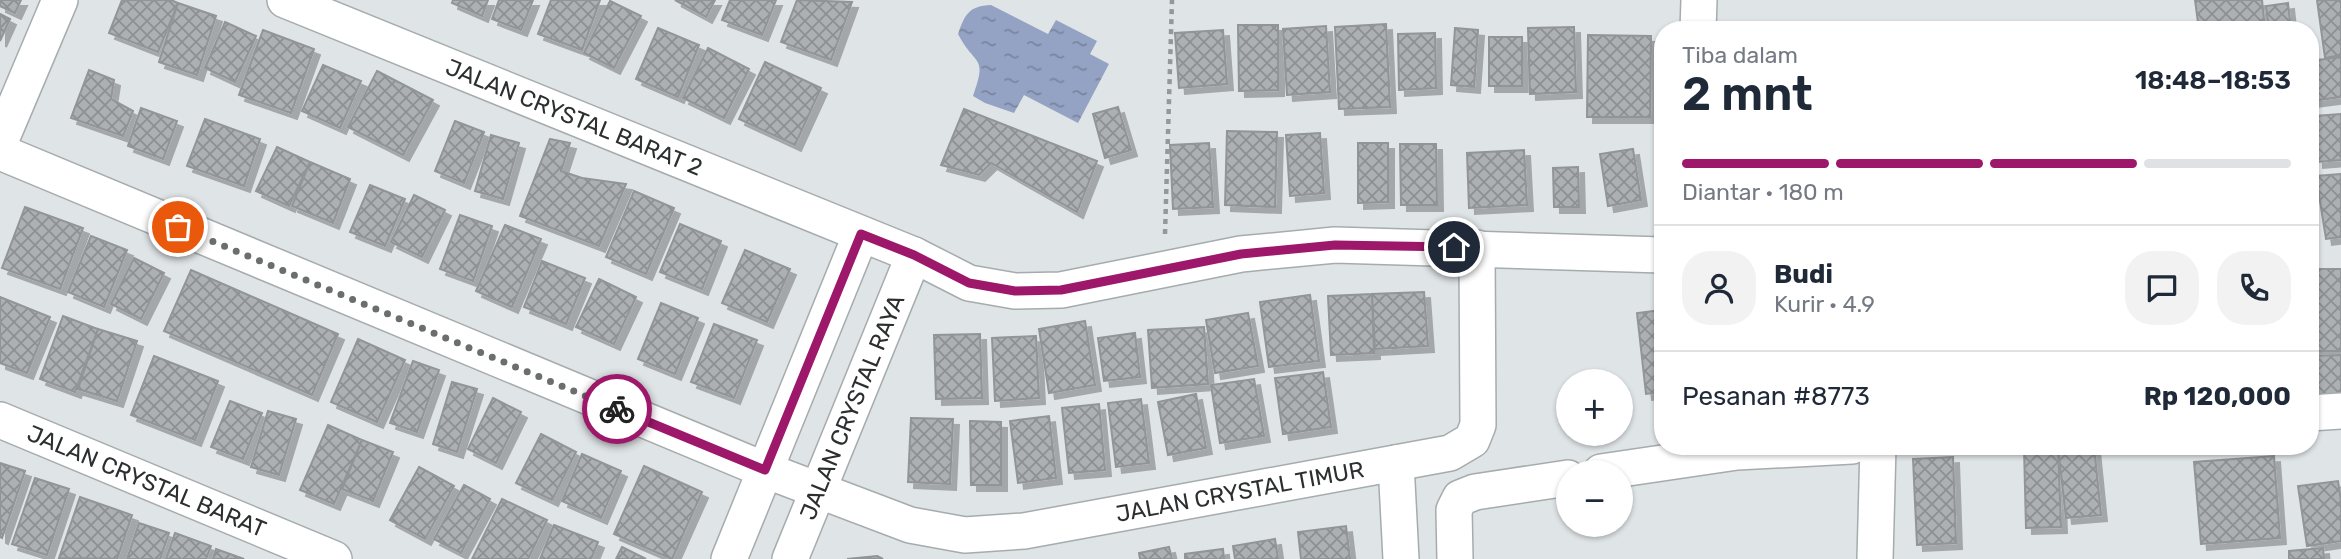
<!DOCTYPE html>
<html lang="id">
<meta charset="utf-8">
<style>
:root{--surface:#fff;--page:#f2f2f3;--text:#1f2937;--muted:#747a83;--line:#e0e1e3;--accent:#9d186a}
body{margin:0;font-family:Rubik,sans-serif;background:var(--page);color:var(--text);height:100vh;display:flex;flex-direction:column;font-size:26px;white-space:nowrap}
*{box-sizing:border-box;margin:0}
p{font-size:23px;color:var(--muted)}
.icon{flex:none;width:38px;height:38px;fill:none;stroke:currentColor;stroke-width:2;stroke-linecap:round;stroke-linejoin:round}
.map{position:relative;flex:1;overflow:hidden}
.side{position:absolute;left:1654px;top:21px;width:665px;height:434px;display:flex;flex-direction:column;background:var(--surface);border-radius:28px;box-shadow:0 2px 5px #0004}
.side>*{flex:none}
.buttons{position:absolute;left:1556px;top:369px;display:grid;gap:14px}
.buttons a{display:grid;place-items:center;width:77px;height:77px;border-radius:50%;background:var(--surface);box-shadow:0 2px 5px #0004;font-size:35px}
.pin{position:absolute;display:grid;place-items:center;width:60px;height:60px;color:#fff;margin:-30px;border:4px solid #fff;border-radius:50%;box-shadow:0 2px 7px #0007}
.courier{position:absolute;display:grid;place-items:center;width:70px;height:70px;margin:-35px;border:5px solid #9d186a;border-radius:50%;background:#fff;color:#222;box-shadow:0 2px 9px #0007}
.overview em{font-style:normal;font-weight:600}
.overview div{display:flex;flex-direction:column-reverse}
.overview{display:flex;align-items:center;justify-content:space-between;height:119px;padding:0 28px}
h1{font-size:46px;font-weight:600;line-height:52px}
.bar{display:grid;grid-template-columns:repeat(4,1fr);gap:10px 7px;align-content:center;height:84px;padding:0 28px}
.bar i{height:9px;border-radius:5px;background:var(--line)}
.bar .active{background:var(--accent)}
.bar p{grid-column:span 4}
.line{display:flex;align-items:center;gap:18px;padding:0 28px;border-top:2px solid var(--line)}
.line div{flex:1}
.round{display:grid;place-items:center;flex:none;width:74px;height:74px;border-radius:28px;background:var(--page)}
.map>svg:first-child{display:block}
</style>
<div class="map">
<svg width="2341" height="559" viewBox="0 0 2341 559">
<defs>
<pattern id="water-ripples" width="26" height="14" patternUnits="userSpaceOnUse" patternTransform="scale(1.75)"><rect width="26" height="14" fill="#94a2c3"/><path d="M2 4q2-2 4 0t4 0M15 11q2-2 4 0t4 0" fill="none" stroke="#79849f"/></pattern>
<pattern id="building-cross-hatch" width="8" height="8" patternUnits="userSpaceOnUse" patternTransform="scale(1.75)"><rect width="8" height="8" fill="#acb0b3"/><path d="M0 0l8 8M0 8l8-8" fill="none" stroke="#8c9092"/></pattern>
<filter id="shadow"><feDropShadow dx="6" dy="6" stdDeviation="0" flood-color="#0004"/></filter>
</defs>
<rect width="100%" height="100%" fill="#dfe4e6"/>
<path fill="url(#water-ripples)" d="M991,5L1048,34L1056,20L1097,41L1090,54L1109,64L1078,123L1024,95L1014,113L985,103L973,96C988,54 975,67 958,34C965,14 969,6 991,5Z"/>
<path fill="url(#building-cross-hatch)" stroke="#919598" stroke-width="2" filter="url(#shadow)" d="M0,0H21L15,13L0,6Z
M122,0H171L178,3L158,52L109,33Z
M453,0H488L482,16L452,3Z
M499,0H533L521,30L492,19Z
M551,0H600L582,50L538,34Z
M675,0H715L706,17Z
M730,0H776L762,35L722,20Z
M797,0L852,2L831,60L781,42Z
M2195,0H2262L2265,30H2199Z
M2317,0H2341V55L2325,58Z
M610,1L641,16L614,68L584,53Z
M178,3L216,16L197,75L159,62Z
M2288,3L2291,30H2269L2266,6Z
M0,14L10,19L0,41Z
M225,22L256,36L235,82L205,68Z
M1386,24L1390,107L1339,109L1335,27Z
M1238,25H1278V90L1239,91Z
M1326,26L1330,92L1287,95L1283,29Z
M1574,27L1576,92L1530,94L1528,28Z
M658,28L699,45L678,97L636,79Z
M1455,28L1478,30L1474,87L1451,85Z
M263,30L314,49L291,113L239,95Z
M1223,30L1227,84L1179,88L1175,33Z
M1435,33L1436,88L1399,90L1398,34Z
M1588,35L1651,36L1650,117H1587Z
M1489,37H1522V86H1489Z
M708,48L749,69L724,118L683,98Z
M2341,57V97L2310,101V61Z
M765,62L821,88L795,145L739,119Z
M323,65L361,81L340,128L302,111Z
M89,70L114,80L111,99L133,111L123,136L71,118Z
M377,71L433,100L403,155L348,127Z
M1118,107L1131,150L1105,158L1093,114Z
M141,108L177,121L163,159L128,146Z
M964,109L1097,161L1077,212L991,163L979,175L941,165Z
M2341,114V160L2317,162L2315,116Z
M205,119L260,139L244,186L187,166Z
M455,121L484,132L464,183L435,171Z
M1227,131L1277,132L1275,207L1225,205Z
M1320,133L1324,193L1290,196L1286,135Z
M491,135L519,143L503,199L475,191Z
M550,139L570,143L561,171L582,178L626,184L599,246L520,216Z
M1209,143L1213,207L1173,209L1170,145Z
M1358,143H1388V202L1358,203Z
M1400,144H1436L1437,205H1401Z
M277,147L310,162L289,206L256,191Z
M1633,149L1641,200L1608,206L1600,154Z
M1524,150L1527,205L1469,208L1467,153Z
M310,162L350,179L333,223L292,206Z
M1578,167L1579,207H1554L1553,168Z
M2341,174V237L2326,239L2316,176Z
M370,185L405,199L385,246L350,232Z
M634,191L674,208L646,274L606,257Z
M414,195L445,210L422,257L391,242Z
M25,207L83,228L60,289L2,268Z
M460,215L492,226L473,281L440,269Z
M680,224L721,241L702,289L660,272Z
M505,225L541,239L512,307L476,291Z
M91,236L127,250L104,307L68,292Z
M745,250L790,269L767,322L722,303Z
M134,258L164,273L141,319L111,304Z
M542,261L585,278L566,324L524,307Z
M2310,269H2341V351H2310Z
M191,270L338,334L312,395L164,331Z
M599,279L636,297L614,344L576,327Z
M1424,292L1428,346L1375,349L1372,294Z
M1372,294L1374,353L1331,355L1328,296Z
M1310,295L1319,361L1269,367L1260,302Z
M0,297L50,317L27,373L0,363Z
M661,303L698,318L675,374L638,359Z
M1662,310V392L1646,394L1637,313Z
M1248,313L1258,366L1215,373L1206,320Z
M63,316L98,329L75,392L40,379Z
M1085,321L1095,385L1049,393L1039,329Z
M714,324L757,340L734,398L691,382Z
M1204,327L1208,384L1152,388L1148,330Z
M98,329L137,341L117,401L78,389Z
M1135,333L1140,377L1104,381L1098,338Z
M980,334L982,398L936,399L934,335Z
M1036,336L1039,398L995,401L992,338Z
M358,339L405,360L377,422L331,402Z
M2341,355V403H2313L2312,356Z
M154,356L218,381L195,440L131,415Z
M413,361L439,370L417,432L390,423Z
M1323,372L1331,427L1283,434L1275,378Z
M1254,379L1264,436L1220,443L1211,385Z
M452,382L477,389L457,452L433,444Z
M1196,394L1206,448L1168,455L1158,402Z
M493,398L521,412L496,463L468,449Z
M1141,399L1149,463L1116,467L1108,403Z
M230,401L262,413L243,459L211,447Z
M1099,404L1105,470L1069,473L1062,408Z
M268,411L296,419L279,475L251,467Z
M1049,416L1056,478L1018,483L1010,421Z
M911,418L953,419L950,484L908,482Z
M970,421L1001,422V485H971Z
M328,425L362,440L334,504L300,490Z
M541,434L576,452L552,500L516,483Z
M362,440L393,452L373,501L342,489Z
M2094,446L2101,515L2066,518L2058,447Z
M2058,447L2061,527L2026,528L2024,448Z
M582,454L621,471L601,518L562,501Z
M2274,456L2280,538L2201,544L2194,462Z
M1953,457L1956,543L1917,545L1913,459Z
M0,463L25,471L2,538L0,537Z
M644,466L702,492L672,559L614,534Z
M419,467L454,486L425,539L390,520Z
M35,478L69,489L47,555L12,544Z
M2338,481L2341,501V541L2307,546L2298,486Z
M464,485L490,499L461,553L434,539Z
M80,497L132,515L117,559L59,558Z
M502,499L547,520L528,559H472Z
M139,523L169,533L160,559H127Z
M554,525L598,542L591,559H540Z
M1346,526L1350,559H1301L1298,532Z
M175,533L211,546L206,559H166Z
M1275,539L1278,559H1235L1233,546Z
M622,547L646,559H616Z
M1169,547L1172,559H1140L1139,553Z
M2323,548L2324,559H2289V551Z
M216,549L244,559H213Z
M1223,549L1224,559H1185V554Z
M877,556L883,559H847Z"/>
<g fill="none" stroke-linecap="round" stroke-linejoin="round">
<defs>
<g id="street">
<path id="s1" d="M285,0L914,255L969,283L1015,291L1061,290L1241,254L1335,245L1662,255"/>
<path d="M1698,30L1699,0"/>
<path d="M0,142L60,0"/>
<path id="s2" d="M0,152L765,470L910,525L965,535L1024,531L1450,453L1472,440L1478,425L1477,248"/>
<path d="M2310,413L2341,411"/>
<path id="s3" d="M0,420L334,559"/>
<path d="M1396,463L1401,559"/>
<path d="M1601,472L1737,452L1852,446"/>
<path d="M729,559L861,234"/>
<path id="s4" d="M790,559L914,255"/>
<path d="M1455,559L1454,510L1460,498L1475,492L1568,478"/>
<path d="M1875,559L1878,446"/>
</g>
</defs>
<use href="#street" stroke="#a6acad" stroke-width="38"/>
<path stroke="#94989a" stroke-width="4.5" stroke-dasharray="5 5" stroke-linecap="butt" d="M1165,234L1172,0"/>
<use href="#street" stroke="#fff" stroke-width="35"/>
</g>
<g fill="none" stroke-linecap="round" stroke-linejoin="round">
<path stroke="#6b6e6f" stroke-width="7" stroke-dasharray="0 12.6" d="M178,227L617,409"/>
<path stroke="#9d186a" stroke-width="9" d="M617,409L765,470L861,234L914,255L969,283L1015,291L1061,290L1241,254L1335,245L1454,247"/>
</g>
<g text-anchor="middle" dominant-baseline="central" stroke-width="5" stroke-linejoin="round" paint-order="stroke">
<g font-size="23" fill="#2c2e2f" stroke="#ecf2f3">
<text stroke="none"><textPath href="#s1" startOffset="312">JALAN CRYSTAL BARAT 2</textPath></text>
<text stroke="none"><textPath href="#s4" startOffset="164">JALAN CRYSTAL RAYA</textPath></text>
<text stroke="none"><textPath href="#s3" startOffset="159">JALAN CRYSTAL BARAT</textPath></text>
<text stroke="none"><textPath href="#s2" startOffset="1318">JALAN CRYSTAL TIMUR</textPath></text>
</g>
</g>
</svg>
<div class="buttons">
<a>+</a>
<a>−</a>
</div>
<div class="pin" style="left:178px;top:227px;background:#ea580c"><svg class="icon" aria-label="bag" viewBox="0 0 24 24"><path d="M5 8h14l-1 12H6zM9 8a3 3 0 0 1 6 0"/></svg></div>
<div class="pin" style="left:1454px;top:247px;background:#1f2937"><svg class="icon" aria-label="home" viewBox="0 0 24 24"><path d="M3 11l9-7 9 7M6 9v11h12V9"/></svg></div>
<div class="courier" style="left:617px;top:409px"><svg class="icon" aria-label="bike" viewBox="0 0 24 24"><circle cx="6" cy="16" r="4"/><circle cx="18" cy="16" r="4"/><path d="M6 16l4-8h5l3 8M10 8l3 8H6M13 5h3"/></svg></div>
<section class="side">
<div class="overview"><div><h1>2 mnt</h1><p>Tiba dalam</p></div><em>18:48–18:53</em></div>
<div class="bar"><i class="active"></i><i class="active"></i><i class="active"></i><i></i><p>Diantar · 180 m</p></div>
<div class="line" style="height:126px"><a class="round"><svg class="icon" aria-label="person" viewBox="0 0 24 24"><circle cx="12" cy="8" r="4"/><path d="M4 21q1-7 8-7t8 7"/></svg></a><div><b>Budi</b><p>Kurir · 4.9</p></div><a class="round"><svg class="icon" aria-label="chat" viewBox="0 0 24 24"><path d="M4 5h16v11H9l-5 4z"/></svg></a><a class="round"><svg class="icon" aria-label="phone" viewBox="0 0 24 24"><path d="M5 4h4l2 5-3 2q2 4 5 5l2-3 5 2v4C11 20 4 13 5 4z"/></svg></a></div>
<div class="line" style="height:91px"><div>Pesanan #8773</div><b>Rp 120,000</b></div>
</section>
</div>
